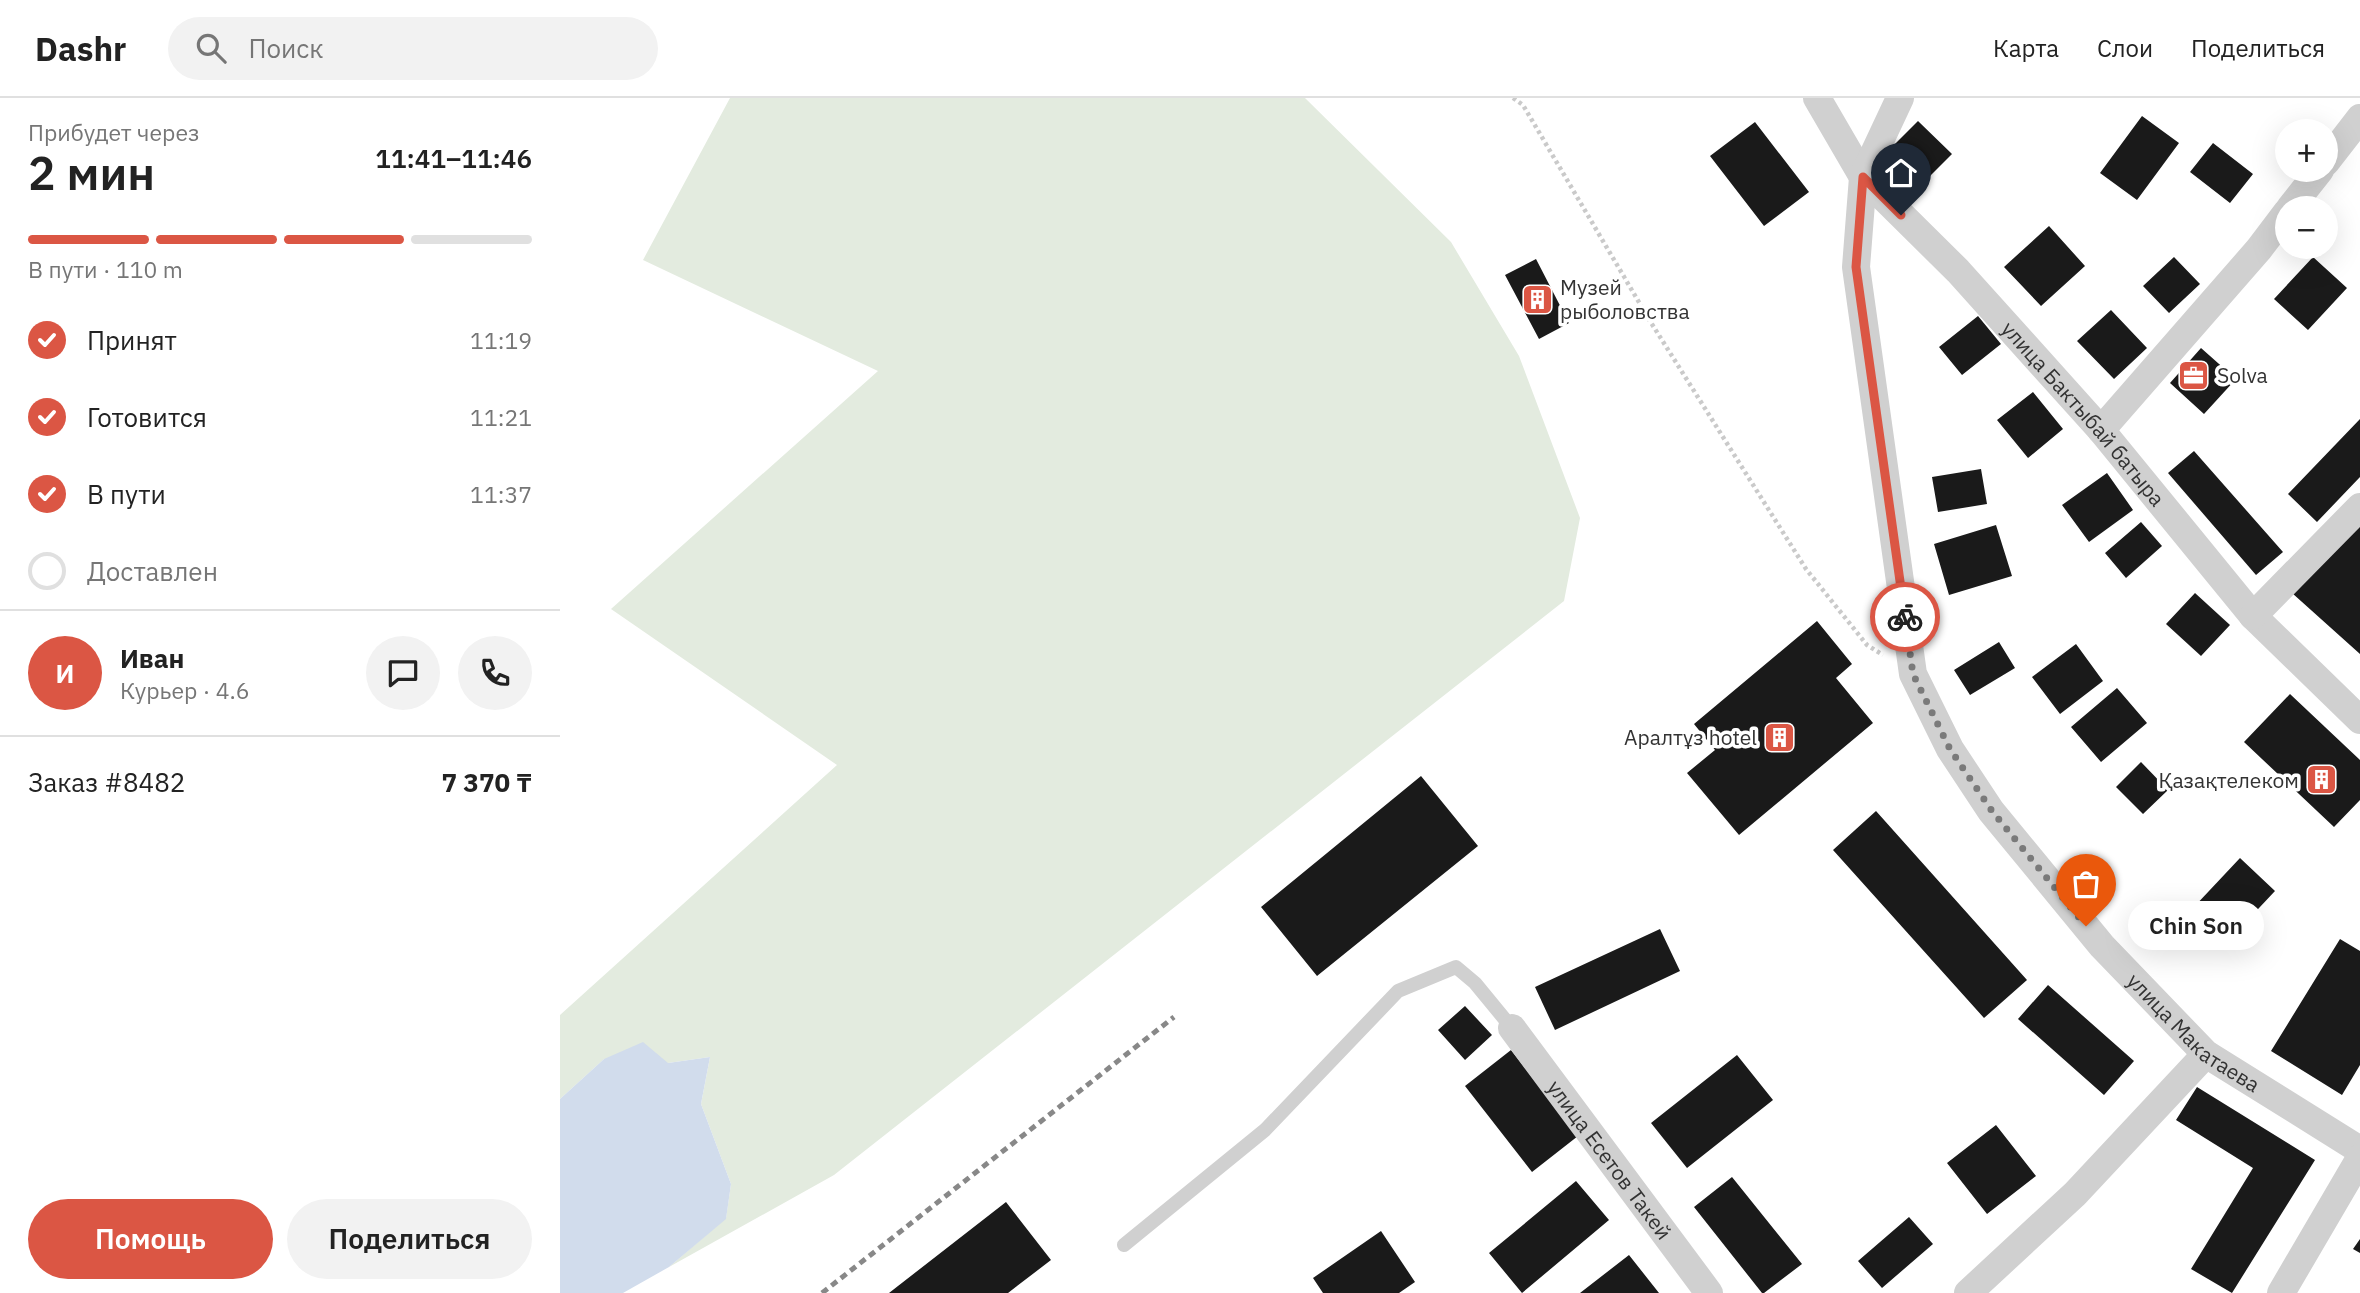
<!DOCTYPE html>
<html lang="ru">
<meta charset="utf-8">
<style>
:root{--surface:#fff;--page:#f2f2f2;--text:#222;--muted:#767676;--line:#e0e0e0;--accent:#db5644}
body{margin:0;font-family:"IBM Plex Sans",sans-serif;background:var(--page);color:var(--text);height:100vh;display:flex;flex-direction:column;font-size:26px;white-space:nowrap}
*{box-sizing:border-box;margin:0}
p{font-size:23px;color:var(--muted)}
.icon{flex:none;width:38px;height:38px;fill:none;stroke:currentColor;stroke-width:2;stroke-linecap:round;stroke-linejoin:round}
.map{position:relative;flex:1;overflow:hidden}
.sheet{display:flex;flex-direction:column;background:var(--surface);width:560px}
.sheet>*{flex:none}
.tools{position:absolute;left:1715px;top:21px;display:grid;gap:14px}
.tools a{display:grid;place-items:center;width:63px;height:63px;border-radius:50%;background:var(--surface);box-shadow:0 7px 28px #0002;font-size:35px}
.pin{position:absolute;display:grid;place-items:center;width:60px;height:60px;color:#fff;margin:-72px -30px;border-radius:50% 50% 50% 0;rotate:-45deg;box-shadow:0 0 7px #0007}
.pin .icon{rotate:45deg}
.courier{position:absolute;display:grid;place-items:center;width:70px;height:70px;margin:-35px;border:5px solid #db5644;border-radius:50%;background:#fff;color:#222;box-shadow:0 2px 9px #0007}
.bubble{position:absolute;height:49px;border-radius:24px;background:var(--surface);box-shadow:0 7px 28px #0002;font-size:23px;font-weight:600;line-height:49px;text-align:center}
.headline em{font-style:normal;font-weight:600}
.headline div{display:flex;flex-direction:column-reverse}
.headline{display:flex;align-items:center;justify-content:space-between;height:119px;padding:0 28px}
h1{font-size:46px;font-weight:600;line-height:52px}
.bar{display:grid;grid-template-columns:repeat(4,1fr);gap:10px 7px;align-content:center;height:84px;padding:0 28px}
.bar i{height:9px;border-radius:5px;background:var(--line)}
.bar .selected{background:var(--accent)}
.bar p{grid-column:span 4}
.line{display:flex;align-items:center;gap:18px;padding:0 28px;border-top:2px solid var(--line)}
.line div{flex:1}
.round{display:grid;place-items:center;flex:none;width:74px;height:74px;border-radius:37px;background:var(--page)}
ol{padding:0 28px;list-style:none}
li{display:flex;align-items:center;gap:21px;height:77px}
li p{margin-inline-start:auto}
li .icon{padding:7px;border-radius:50%;background:var(--accent);color:#fff;stroke-width:4}
li:last-child{color:var(--muted)}
li i{width:38px;height:38px;border:4px solid var(--line);border-radius:50%}
.button{display:flex;gap:14px;margin-top:auto;padding:14px 28px}
.button a{flex:1;height:80px;border-radius:42px;background:var(--accent);color:#fff;font-size:28px;font-weight:600;line-height:80px;text-align:center}
.button a+a{background:var(--page);color:var(--text)}
header{display:flex;align-items:center;gap:42px;box-sizing:border-box;height:98px;padding:0 35px;background:var(--surface);border-bottom:2px solid var(--line)}
header strong{font-size:33px}
nav{display:flex;gap:38px;margin-inline-start:auto;font-size:24px}
.search{width:490px;height:63px;background:var(--page);display:flex;align-items:center;gap:18px;box-sizing:border-box;padding:0 24px;border-radius:38px;color:var(--muted);font-size:26px}
main{display:flex;flex:1;min-height:0}
.map>svg:first-child{display:block}
</style>
<header>
<strong>Dashr</strong>
<div class="search"><svg class="icon" aria-label="search" viewBox="0 0 24 24"><circle cx="10" cy="10" r="6"/><path d="M15 15l6 6"/></svg>Поиск</div>
<nav><a>Карта</a><a>Слои</a><a>Поделиться</a></nav>
</header>
<main>
<section class="sheet">
<div class="headline"><div><h1>2 мин</h1><p>Прибудет через</p></div><em>11:41–11:46</em></div>
<div class="bar"><i class="selected"></i><i class="selected"></i><i class="selected"></i><i></i><p>В пути · 110 m</p></div>
<ol>
<li><svg class="icon" aria-label="check" viewBox="0 0 24 24"><path d="M5 12l5 5 9-10"/></svg>Принят<p>11:19</p></li>
<li><svg class="icon" aria-label="check" viewBox="0 0 24 24"><path d="M5 12l5 5 9-10"/></svg>Готовится<p>11:21</p></li>
<li><svg class="icon" aria-label="check" viewBox="0 0 24 24"><path d="M5 12l5 5 9-10"/></svg>В пути<p>11:37</p></li>
<li><i></i>Доставлен</li>
</ol>
<div class="line" style="height:126px"><b class="round" style="background:var(--accent);color:#fff">И</b><div><b>Иван</b><p>Курьер · 4.6</p></div><a class="round"><svg class="icon" aria-label="chat" viewBox="0 0 24 24"><path d="M4 5h16v11H9l-5 4z"/></svg></a><a class="round"><svg class="icon" aria-label="phone" viewBox="0 0 24 24"><path d="M5 4h4l2 5-3 2q2 4 5 5l2-3 5 2v4C11 20 4 13 5 4z"/></svg></a></div>
<div class="line" style="height:91px"><div>Заказ #8482</div><b>7 370 ₸</b></div>
<div class="button"><a>Помощь</a><a>Поделиться</a></div>
</section>
<div class="map">
<svg width="1800" height="1195" viewBox="0 0 1800 1195">
<rect width="100%" height="100%" fill="#fff"/>
<path fill="#e3ebdf" d="M170,0H745L891,144L959,258L1020,420L1004,503L274,1077L109,1169L166,1120L171,1086L141,1006L150,959L108,965L44,961L0,1001V917L277,667L51,511L318,273L83,162Z"/>
<path fill="#d1dcec" d="M83,944L108,965L150,959L141,1006L171,1086L166,1121L109,1169L63,1195H0V1001L44,961Z"/>
<path fill="#1a1a1a" d="M1582,18L1619,45L1577,102L1540,75Z
M1358,23L1392,56L1363,85L1330,51Z
M1195,24L1249,94L1204,128L1150,58Z
M1653,45L1693,76L1670,105L1630,74Z
M1489,128L1525,168L1481,208L1444,169Z
M1614,159L1640,186L1609,215L1583,188Z
M1753,159L1787,190L1748,232L1714,201Z
M976,161L1009,225L979,241L945,177Z
M1551,212L1587,250L1554,281L1517,243Z
M1418,218L1441,246L1402,277L1379,249Z
M1641,250L1676,281L1644,316L1610,285Z
M1473,294L1503,331L1468,360L1437,322Z
M1800,321V379L1757,424L1728,396Z
M1634,353L1723,454L1696,477L1608,375Z
M1421,371L1427,406L1378,414L1372,379Z
M1547,375L1573,412L1529,444L1502,407Z
M1800,420V556L1732,495Z
M1581,424L1602,448L1566,480L1545,455Z
M1436,427L1452,478L1389,497L1374,446Z
M1635,495L1670,527L1641,558L1606,526Z
M1257,523L1292,566L1276,580L1313,625L1179,737L1127,675L1155,652L1134,626Z
M1439,544L1455,570L1410,597L1394,572Z
M1516,546L1543,583L1500,616L1472,579Z
M1557,590L1587,625L1541,664L1511,629Z
M1730,596L1800,662V702L1774,729L1684,644Z
M1581,664L1608,692L1583,716L1556,689Z
M861,678L918,748L757,878L701,809Z
M1316,713L1467,882L1424,920L1273,752Z
M1680,760L1715,793L1668,843L1633,810Z
M1100,831L1120,873L995,932L975,889Z
M1780,841L1800,853V967L1782,997L1711,953Z
M1488,887L1574,963L1544,997L1458,921Z
M905,908L932,937L905,962L878,932Z
M951,952L1018,1038L972,1074L905,988Z
M1177,957L1213,1002L1127,1070L1091,1025Z
M1637,989L1755,1062L1672,1195L1631,1171L1693,1070L1616,1022Z
M1436,1027L1476,1078L1427,1116L1387,1065Z
M1172,1079L1242,1166L1204,1195H1202L1134,1109Z
M1016,1083L1049,1122L962,1195L929,1155Z
M446,1104L491,1162L448,1195H329Z
M1349,1119L1373,1146L1322,1190L1298,1163Z
M821,1133L855,1184L839,1195H763L753,1180Z
M1800,1141V1155L1793,1151Z
M1069,1157L1099,1195H1020Z"/>
<g fill="none" stroke-linecap="round" stroke-linejoin="round">
<path stroke="#cacaca" stroke-width="4.5" stroke-dasharray="3.5 3.5" stroke-linecap="butt" d="M953,0L963,7L1090,223L1246,471L1307,547L1323,557"/>
<path stroke="#d0d0d0" stroke-width="14" d="M564,1147L705,1032L838,893L896,869L915,885L952,930"/>
<g stroke="#d0d0d0" stroke-width="28">
<path id="s1" d="M1257,0L1303,79L1398,173L1541,332L1693,518L1800,622"/>
<path id="s2" d="M1340,0L1303,79L1296,169L1353,576L1390,651L1431,713L1542,848L1646,956L1800,1052"/>
<path d="M1766,64L1800,20"/>
<path d="M1730,110L1760,72"/>
<path d="M1541,332L1699,151L1727,114"/>
<path d="M1693,518L1800,409"/>
<path id="s3" d="M952,930L1149,1195"/>
<path d="M1408,1195L1515,1096L1646,956"/>
<path d="M1721,1195L1800,1060"/>
</g>
<path stroke="#888" stroke-width="5" stroke-dasharray="7 5" stroke-linecap="butt" d="M262,1195L614,919"/>
</g>
<g fill="none" stroke-linecap="round" stroke-linejoin="round">
<path stroke="#7a7a7a" stroke-width="7" stroke-dasharray="0 12.6" d="M1345,519L1353,576L1390,651L1432,713L1526,828"/>
<path stroke="#db5644" stroke-width="9" d="M1341,117L1303,79L1296,169L1345,519"/>
</g>
<defs>
<symbol id="building-square" viewBox="-11 -11 22 22"><rect x="-9" y="-9" width="18" height="18" rx="4" fill="#db5644" stroke="#fff"/><path d="M-4-6H4V6H1V3H-1V6H-4ZM-2.5-4.3h1.7v1.8h-1.7ZM.8-4.3h1.7v1.8H.8ZM-2.5-1h1.7V.8h-1.7ZM.8-1h1.7V.8H.8Z" fill="#fff"/></symbol>
<symbol id="office-square" viewBox="-11 -11 22 22"><rect x="-9" y="-9" width="18" height="18" rx="4" fill="#db5644" stroke="#fff"/><path d="M-6-3h4V-5.5h4V-3h4V5H-6ZM-1-4.5V-3h2v-1.5ZM-6 0V1H6V0Z" fill="#fff"/></symbol>
</defs>
<g fill-rule="evenodd">
<use href="#building-square" x="960" y="184" width="35" height="35"/>
<use href="#office-square" x="1616" y="260" width="35" height="35"/>
<use href="#building-square" x="1202" y="622" width="35" height="35"/>
<use href="#building-square" x="1744" y="664" width="35" height="35"/>
</g>
<g text-anchor="middle" dominant-baseline="central" stroke-width="7" stroke-linejoin="round" paint-order="stroke">
<g font-size="21" fill="#333" stroke="#fff" text-anchor="start">
<text x="1000" y="189">Музей<tspan x="1000" dy="24">рыболовства</tspan></text>
<text x="1657" y="277">Solva</text>
<text x="1197" y="639" text-anchor="end">Аралтұз hotel</text>
<text x="1739" y="682" text-anchor="end">Қазақтелеком</text>
</g>
<g font-size="21" fill="#333" stroke="#fff">
<text stroke="none"><textPath href="#s1" startOffset="415">улица Бактыбай батыра</textPath></text>
<text stroke="none"><textPath href="#s2" startOffset="1048">улица Макатаева</textPath></text>
<text stroke="none"><textPath href="#s3" startOffset="164">улица Есетов Такей</textPath></text>
</g>
</g>
</svg>
<div class="tools">
<a>+</a>
<a>−</a>
</div>
<div class="pin" style="left:1526px;top:828px;background:#ea580c"><svg class="icon" aria-label="bag" viewBox="0 0 24 24"><path d="M5 8h14l-1 12H6zM9 8a3 3 0 0 1 6 0"/></svg></div>
<div class="pin" style="left:1341px;top:117px;background:#1f2937"><svg class="icon" aria-label="home" viewBox="0 0 24 24"><path d="M3 11l9-7 9 7M6 9v11h12V9"/></svg></div>
<div class="courier" style="left:1345px;top:519px"><svg class="icon" aria-label="bike" viewBox="0 0 24 24"><circle cx="6" cy="16" r="4"/><circle cx="18" cy="16" r="4"/><path d="M6 16l4-8h5l3 8M10 8l3 8H6M13 5h3"/></svg></div>
<div class="bubble" style="left:1568px;top:803px;width:136px">Chin Son</div>
</div>
</main>
